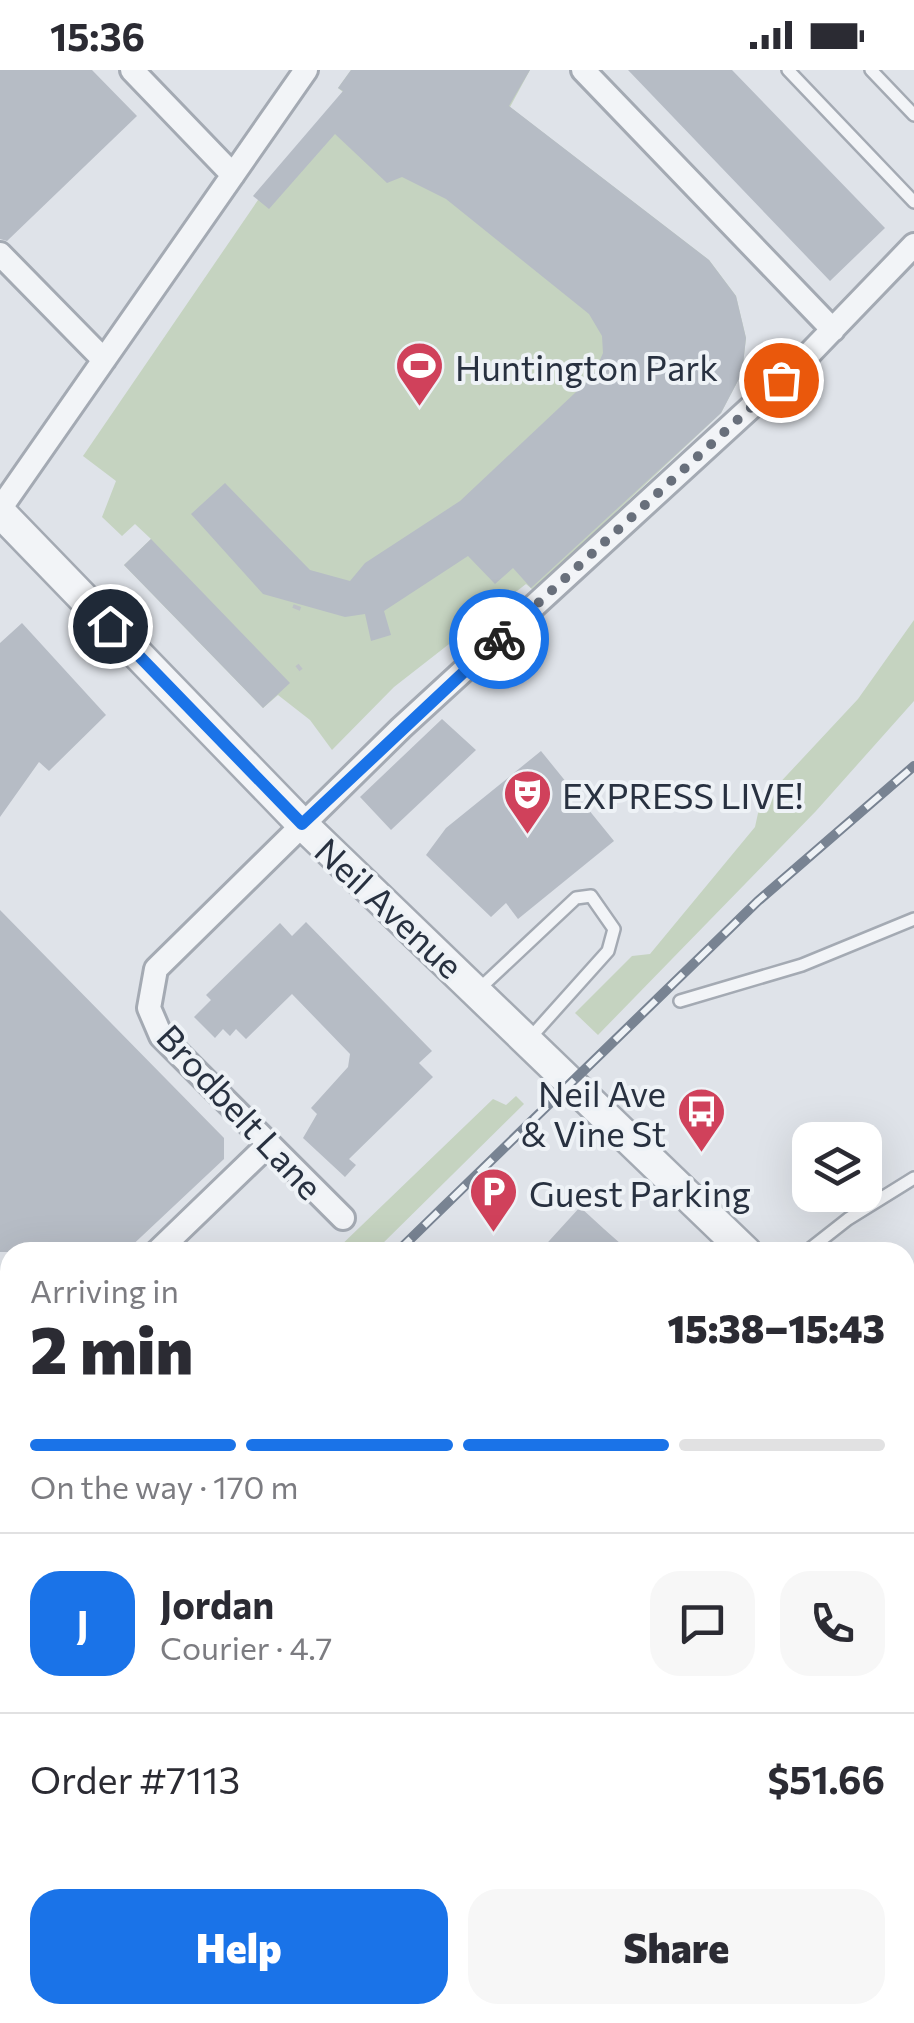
<!DOCTYPE html>
<meta charset="utf-8">
<style>
:root{--surface:#fff;--page:#f7f7f7;--text:#2b2b33;--muted:#7c7c81;--line:#e1e1e2;--accent:#1a73e8}
body{margin:0;font-family:Commissioner,sans-serif;background:var(--page);color:var(--text);height:100vh;display:flex;flex-direction:column;font-size:38px;white-space:nowrap}
*{box-sizing:border-box;margin:0}
p{font-size:32px;color:var(--muted)}
.icon{flex:none;width:55px;height:55px;fill:none;stroke:currentColor;stroke-width:2;stroke-linecap:round;stroke-linejoin:round}
.map{position:relative;flex:1;overflow:hidden}
.details{position:absolute;left:0px;top:1172px;width:915px;height:782px;display:flex;flex-direction:column;background:var(--surface);border-radius:30px 30px 0 0;box-shadow:0 10px 40px #0002}
.details>*{flex:none}
.fabs{position:absolute;left:792px;top:1052px;display:grid;gap:20px}
.fabs a{display:grid;place-items:center;width:90px;height:90px;border-radius:20px;background:var(--surface);box-shadow:0 10px 40px #0002;font-size:50px}
.pin{position:absolute;display:grid;place-items:center;width:85px;height:85px;color:#fff;margin:-42px;border:5px solid #fff;border-radius:50%;box-shadow:0 2px 10px #0007}
.courier{position:absolute;display:grid;place-items:center;width:100px;height:100px;margin:-50px;border:8px solid #1a73e8;border-radius:50%;background:#fff;color:#222;box-shadow:0 2px 12px #0007}
.head em{font-style:normal;font-weight:800}
.head div{display:flex;flex-direction:column-reverse}
.head{display:flex;align-items:center;justify-content:space-between;height:170px;padding:0 30px}
h1{font-size:65px;font-weight:800;line-height:75px}
.bar{display:grid;grid-template-columns:repeat(4,1fr);gap:15px 10px;align-content:center;height:120px;padding:0 30px}
.bar i{height:12px;border-radius:8px;background:var(--line)}
.bar .current{background:var(--accent)}
.bar p{grid-column:span 4}
.line{display:flex;align-items:center;gap:25px;padding:0 30px;border-top:2px solid var(--line)}
.line div{flex:1}
.round{display:grid;place-items:center;flex:none;width:105px;height:105px;border-radius:30px;background:var(--page)}
.action{display:flex;gap:20px;margin-top:auto;padding:20px 30px}
.action a{flex:1;height:115px;border-radius:30px;background:var(--accent);color:#fff;font-size:40px;font-weight:800;line-height:115px;text-align:center}
.action a+a{background:var(--page);color:var(--text)}
.status{display:flex;justify-content:space-between;align-items:center;height:70px;padding:0 50px;background:var(--surface);direction:ltr}
.status svg{height:28px;fill:currentColor}
.map>svg:first-child{display:block}
</style>
<div class="status"><b>15:36</b><svg viewBox="0 0 49 12"><path d="M0 12V9h3v3zM5 12V6h3v6zM10 12V3h3v9zM15 12V0h3v12zM26 1h20v11H26zM47 4h2v5h-2z"/></svg></div>
<div class="map">
<svg width="914" height="1953" viewBox="0 0 914 1953">
<rect width="100%" height="100%" fill="#dfe3e9"/>
<path fill="#c5d3c0" d="M351,0H530L510,37L709,190L736,226L746,268L742,303L721,343L533,520L526,514L394,617L332,680L310,650L278,625L263,638L124,495L151,469L135,454L122,466L102,447L116,411L83,386L258,130L343,22L338,18Z
M914,550V631L816,741L598,965L575,943L632,886L650,884L755,757L760,734L858,629Z
M516,1026L524,1034L374,1182H334L493,1029L506,1035Z
M914,1826V1916L905,1928V1835Z
M788,1945H893L887,1953H779Z"/>
<path fill="#b6bcc5" d="M0,0H92L137,46L7,171L0,169Z
M351,0H530L509,36L709,190L736,226L746,268L742,303L721,343L531,518L513,498L495,514L468,486L384,541L391,565L371,571L365,544L345,547L263,524L191,444L225,413L310,500L350,511L365,493L460,431L593,306L603,283L602,266L589,244L446,129L402,107L387,113L335,64L269,139L253,126L343,21L338,18Z
M628,0H732L885,158L830,211Z
M151,469L290,613L263,638L124,495Z
M22,553L106,645L49,701L39,692L0,747V573Z
M442,649L476,680L391,760L360,727Z
M541,681L614,771L518,849L506,833L491,847L426,785L446,758Z
M0,840L224,1068V1089L125,1182H0Z
M306,852L432,981L419,993L433,1007L349,1089L356,1095L345,1107L303,1068L317,1044L311,1038L348,997L350,984L292,924L246,969L236,959L230,966L223,959L215,968L194,947L211,930L206,925L280,853L292,866Z
M580,1137L604,1159L630,1182H539Z"/>
<g fill="none" stroke-linecap="round" stroke-linejoin="round">
<defs>
<path id="service" d="M788,0L914,132
M871,0L914,45
M478,920L576,828L591,826L614,859L608,881L530,968
M680,931L802,895L914,849
M806,1182L848,1149L914,1108
M905,1696L914,1706
M440,1945L448,1953"/>
<path id="minor" d="M132,0L233,105
M583,0L833,260
M0,184L104,290
M0,439L306,0
M343,1148L161,966L149,938L156,899L401,658L809,284L914,175
M157,1182L269,1074
M0,1228L10,1238
M0,1637L10,1627
M686,1945L693,1953"/>
<path id="tertiary" d="M0,442L302,754L746,1182
M905,1232L914,1226
M905,1274L914,1272
M905,1343L914,1352
M905,1817L914,1808
M274,1953L282,1945
M762,1953L770,1945"/>
<path id="motorway" d="M906,1953L914,1942"/>
</defs>
<use href="#service" stroke="#a4aab3" stroke-width="16"/>
<use href="#minor" stroke="#a4aab3" stroke-width="28"/>
<use href="#tertiary" stroke="#a4aab3" stroke-width="35"/>
<use href="#motorway" stroke="#86919f" stroke-width="48"/>
<path stroke="#bdc1c7" stroke-width="4" stroke-dasharray="8 8" stroke-linecap="butt" d="M293,536L301,539
M297,595L301,600"/>
<use href="#service" stroke="#f2f4f7" stroke-width="11"/>
<use href="#minor" stroke="#f2f4f7" stroke-width="22"/>
<use href="#tertiary" stroke="#f2f4f7" stroke-width="30"/>
<use href="#motorway" stroke="#fff" stroke-width="42"/>
<defs>
<path id="rail" d="M397,1182L758,831L914,696
M0,1569L10,1559"/>
</defs>
<use href="#rail" stroke="#788392" stroke-width="10"/>
<use href="#rail" stroke="#eef2f6" stroke-width="6" stroke-dasharray="19" stroke-linecap="butt"/>
</g>
<g fill="none" stroke-linecap="round" stroke-linejoin="round">
<path stroke="#686f7b" stroke-width="10" stroke-dasharray="0 18" d="M499,569L781,310"/>
<path stroke="#1a73e8" stroke-width="12" d="M110,556L302,754L499,569"/>
</g>
<defs>
<symbol id="stadium-pin" viewBox="-11 -11 22 30"><path d="M0 17L-7.5 6A9.5 9.5 0 1 1 7.5 6Z" fill="#d0415b" stroke="#eef2f6"/><path d="M0-5a6.5 5 0 1 0 0 10a6.5 5 0 1 0 0-10ZM-3.5-1.8h7v3.6h-7Z" fill="#fff"/></symbol>
<symbol id="theatre-pin" viewBox="-11 -11 22 30"><path d="M0 17L-7.5 6A9.5 9.5 0 1 1 7.5 6Z" fill="#d0415b" stroke="#eef2f6"/><path d="M-5-5.5Q0-4 5-5.5V0Q5 5 0 6Q-5 5-5 0ZM-3.3-2.5H-1v1.5H-3.3ZM1-2.5H3.3v1.5H1ZM-2.8 1Q0 5.5 2.8 1Z" fill="#fff"/></symbol>
<symbol id="bus-pin" viewBox="-11 -11 22 30"><path d="M0 17L-7.5 6A9.5 9.5 0 1 1 7.5 6Z" fill="#d0415b" stroke="#eef2f6"/><path d="M-5-6H5V4H4V6H2V4H-2V6H-4V4H-5ZM-3.5-4V0h7V-4ZM-3.5 1.2v1.5H-2V1.2ZM2 1.2v1.5H3.5V1.2Z" fill="#fff"/></symbol>
<symbol id="parking-pin" viewBox="-11 -11 22 30"><path d="M0 17L-7.5 6A9.5 9.5 0 1 1 7.5 6Z" fill="#d0415b" stroke="#eef2f6"/><path d="M-3.5-5.5H1a3.5 3.5 0 0 1 0 7H-1V5.5H-3.5ZM-1-3.4V-.6H.8a1.4 1.4 0 0 0 0-2.8Z" fill="#fff"/></symbol>
</defs>
<g fill-rule="evenodd">
<use href="#stadium-pin" x="392" y="268" width="55" height="75"/>
<use href="#theatre-pin" x="500" y="696" width="55" height="75"/>
<use href="#bus-pin" x="674" y="1014" width="55" height="75"/>
<use href="#parking-pin" x="466" y="1094" width="55" height="75"/>
</g>
<g text-anchor="middle" dominant-baseline="central" stroke-width="8" stroke-linejoin="round" paint-order="stroke">
<g font-size="35" fill="#283140" stroke="#eef2f6" text-anchor="start">
<text x="455" y="296">Huntington Park</text>
<text x="562" y="724">EXPRESS LIVE!</text>
<text x="666" y="1022" text-anchor="end">Neil Ave<tspan x="666" dy="40">&amp; Vine St</tspan></text>
<text x="529" y="1122">Guest Parking</text>
</g>
<g font-size="35" fill="#283140" stroke="#eef2f6">
<text transform="translate(390 837) rotate(43)">Neil Avenue</text>
<text transform="translate(241 1041) rotate(47)">Brodbelt Lane</text>
</g>
</g>
</svg>
<div class="fabs">
<a><svg class="icon" aria-label="layers" viewBox="0 0 24 24"><path d="M12 4l9 5-9 5-9-5zM3 14l9 5 9-5"/></svg></a>
</div>
<div class="pin" style="left:781px;top:310px;background:#ea580c"><svg class="icon" aria-label="bag" viewBox="0 0 24 24"><path d="M5 8h14l-1 12H6zM9 8a3 3 0 0 1 6 0"/></svg></div>
<div class="pin" style="left:110px;top:556px;background:#1f2937"><svg class="icon" aria-label="home" viewBox="0 0 24 24"><path d="M3 11l9-7 9 7M6 9v11h12V9"/></svg></div>
<div class="courier" style="left:499px;top:569px"><svg class="icon" aria-label="bike" viewBox="0 0 24 24"><circle cx="6" cy="16" r="4"/><circle cx="18" cy="16" r="4"/><path d="M6 16l4-8h5l3 8M10 8l3 8H6M13 5h3"/></svg></div>
<section class="details">
<div class="head"><div><h1>2 min</h1><p>Arriving in</p></div><em>15:38–15:43</em></div>
<div class="bar"><i class="current"></i><i class="current"></i><i class="current"></i><i></i><p>On the way · 170 m</p></div>
<div class="line" style="height:180px"><b class="round" style="background:var(--accent);color:#fff">J</b><div><b>Jordan</b><p>Courier · 4.7</p></div><a class="round"><svg class="icon" aria-label="chat" viewBox="0 0 24 24"><path d="M4 5h16v11H9l-5 4z"/></svg></a><a class="round"><svg class="icon" aria-label="phone" viewBox="0 0 24 24"><path d="M5 4h4l2 5-3 2q2 4 5 5l2-3 5 2v4C11 20 4 13 5 4z"/></svg></a></div>
<div class="line" style="height:130px"><div>Order #7113</div><b>$51.66</b></div>
<div class="action"><a>Help</a><a>Share</a></div>
</section>
</div>
